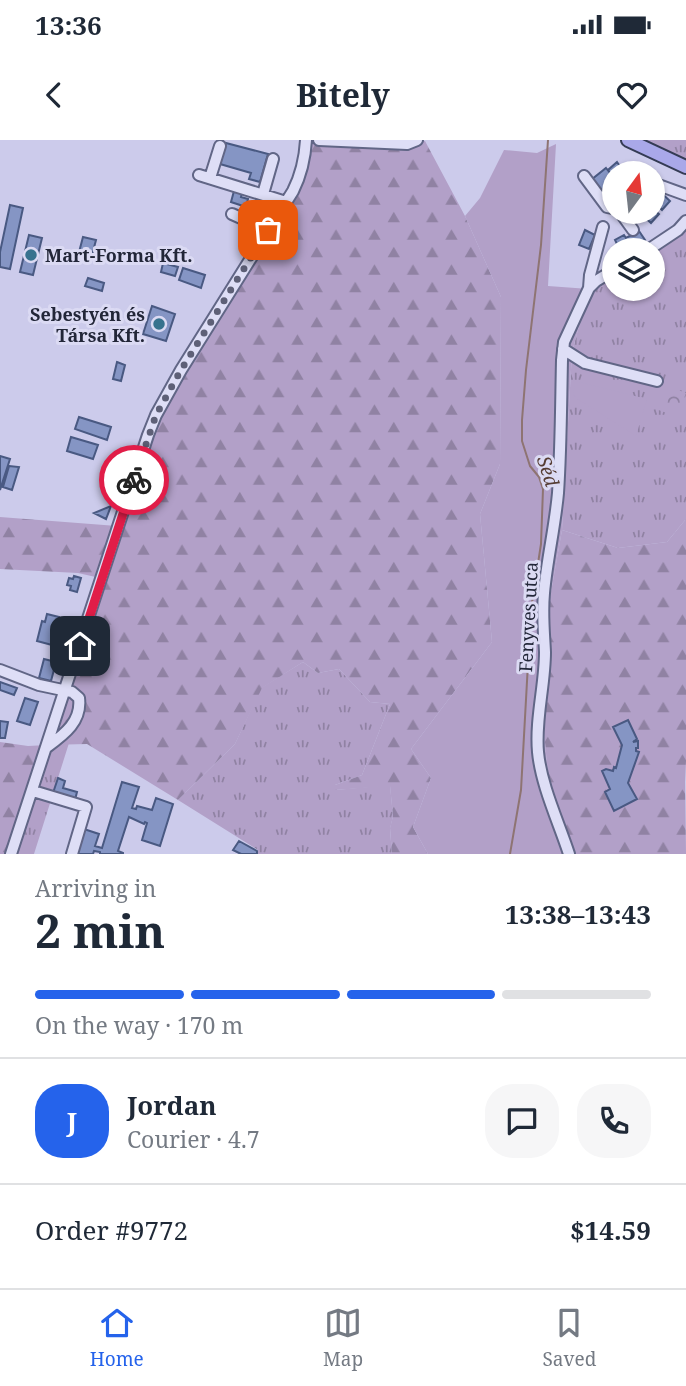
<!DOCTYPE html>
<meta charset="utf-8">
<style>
:root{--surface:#fff;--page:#f6f6f7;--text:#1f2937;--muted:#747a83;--line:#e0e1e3;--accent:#2563eb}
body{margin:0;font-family:"Noto Serif",serif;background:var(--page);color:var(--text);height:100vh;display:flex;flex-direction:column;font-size:26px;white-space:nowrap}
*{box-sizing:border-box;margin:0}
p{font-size:23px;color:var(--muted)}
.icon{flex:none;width:38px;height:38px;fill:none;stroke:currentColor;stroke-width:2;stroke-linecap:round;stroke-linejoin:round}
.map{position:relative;height:714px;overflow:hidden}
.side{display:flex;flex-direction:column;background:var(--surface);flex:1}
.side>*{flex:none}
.needle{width:46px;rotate:15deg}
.buttons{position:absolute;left:602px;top:21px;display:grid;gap:14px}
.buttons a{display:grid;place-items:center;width:63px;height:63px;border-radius:50%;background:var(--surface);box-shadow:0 2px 5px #0004;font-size:35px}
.pin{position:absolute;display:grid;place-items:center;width:60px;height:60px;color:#fff;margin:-30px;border-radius:14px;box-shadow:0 4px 10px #0006}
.courier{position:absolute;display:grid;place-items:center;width:70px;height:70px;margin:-35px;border:5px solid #e11d48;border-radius:50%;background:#fff;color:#222;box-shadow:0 2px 9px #0007}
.head em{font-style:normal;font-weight:700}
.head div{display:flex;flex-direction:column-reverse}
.head{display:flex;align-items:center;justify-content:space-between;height:119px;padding:0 35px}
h1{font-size:46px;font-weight:700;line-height:52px}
.bar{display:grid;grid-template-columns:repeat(4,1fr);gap:10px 7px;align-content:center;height:84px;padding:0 35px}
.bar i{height:9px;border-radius:5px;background:var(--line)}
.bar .current{background:var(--accent)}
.bar p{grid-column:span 4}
.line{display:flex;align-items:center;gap:18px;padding:0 35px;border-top:2px solid var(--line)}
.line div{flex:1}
.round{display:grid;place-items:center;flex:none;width:74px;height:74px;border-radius:28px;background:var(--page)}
.status{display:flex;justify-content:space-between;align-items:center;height:49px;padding:0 35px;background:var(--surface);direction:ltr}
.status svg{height:19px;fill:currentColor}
header{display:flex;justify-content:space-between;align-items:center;height:91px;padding:0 35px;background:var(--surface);font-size:32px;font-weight:700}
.tab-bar{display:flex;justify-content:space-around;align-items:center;height:98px;border-top:2px solid var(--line);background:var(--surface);font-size:19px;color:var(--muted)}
.tab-bar a{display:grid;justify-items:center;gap:4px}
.tab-bar .current{color:var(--accent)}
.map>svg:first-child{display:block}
</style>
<div class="status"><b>13:36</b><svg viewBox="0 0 49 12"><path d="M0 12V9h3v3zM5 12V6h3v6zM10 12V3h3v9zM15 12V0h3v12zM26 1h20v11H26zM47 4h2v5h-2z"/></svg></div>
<header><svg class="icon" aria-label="back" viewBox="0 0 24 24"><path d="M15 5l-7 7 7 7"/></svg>Bitely<svg class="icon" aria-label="heart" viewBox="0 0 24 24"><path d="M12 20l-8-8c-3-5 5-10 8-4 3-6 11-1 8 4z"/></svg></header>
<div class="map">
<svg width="686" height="714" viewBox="0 0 686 714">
<defs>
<pattern id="grass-tufts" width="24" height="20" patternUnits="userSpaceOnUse" patternTransform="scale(1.75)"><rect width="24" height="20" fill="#b2a0c8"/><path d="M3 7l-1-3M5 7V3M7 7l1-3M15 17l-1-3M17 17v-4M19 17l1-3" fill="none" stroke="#9082a3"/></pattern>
<pattern id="forest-firs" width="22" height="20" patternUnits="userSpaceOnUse" patternTransform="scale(1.75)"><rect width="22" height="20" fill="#b2a0c8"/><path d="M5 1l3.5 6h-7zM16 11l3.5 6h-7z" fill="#9082a3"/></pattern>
<pattern id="park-crowns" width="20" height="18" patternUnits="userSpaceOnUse" patternTransform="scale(1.75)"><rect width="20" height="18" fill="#b2a0c8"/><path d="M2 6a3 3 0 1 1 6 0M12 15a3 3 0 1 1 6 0" fill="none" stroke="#9082a3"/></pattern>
</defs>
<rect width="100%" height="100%" fill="#cccbeb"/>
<path fill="url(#grass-tufts)" d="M629,0H686V26Z
M686,82V379L667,402L618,408L562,390L572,212L589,149L614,131V149H653V110Z
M303,522L318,533L339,529L370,562L390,564L362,635L335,645V650L390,645L393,676L390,689L392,714H258V710L178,660L235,604L261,548Z
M69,603L34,714H11L47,605Z"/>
<path fill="url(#forest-firs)" d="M305,0L425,1L465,76L501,157L500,324L480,374L492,502L411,609L431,638L413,687L428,714H392L390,688L393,676L390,646L335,650V645L362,635L390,564L370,562L339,529L318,533L303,522L262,548L235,604L178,660L87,604L47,605L11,714H0V602L28,606L47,605L100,438L78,433L0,429V377L117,386L147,293L293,50Z
M686,379V621L685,642L686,714H573L549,645L544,592L549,463L562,390L618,408L667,402Z"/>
<path fill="url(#park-crowns)" d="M665,245L686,253L677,277L656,269Z"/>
<path fill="#b2a0c8" d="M556,4L548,146L589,149L572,212L562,390L549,463L544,592L549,645L573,714H428L413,687L431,638L411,609L492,502L480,374L500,324L501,157L465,76L480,58L504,10L537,13Z
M579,242L647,259L636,296L576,258L573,254L575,246Z"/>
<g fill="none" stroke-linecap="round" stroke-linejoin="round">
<path stroke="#8e7472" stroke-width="2" d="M510,714L521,650L531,469L541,404L543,349L539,337L530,326L522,301V280L526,230L541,105L548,0"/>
</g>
<path fill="#8595c4" stroke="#495982" stroke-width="2" d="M226,3L268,14L260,42L249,39L251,33L220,24Z
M617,22L624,32L614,33V38L608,30Z
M627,24L646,31L645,33H634L625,30Z
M606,28L614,38V42L601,53L591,40Z
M657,49L670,61L662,70L658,66L654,70L659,74L651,83L639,72H653V54Z
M234,51L242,53L241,57L248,59L246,67L231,62Z
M10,65L23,68L10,129L0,127V112Z
M585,90L595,95L589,109L579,105Z
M639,91L645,100L626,110H620L615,100L624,95L626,98Z
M29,95L42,98L33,135L20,132Z
M83,97L96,100L91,119L78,116Z
M163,123L178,127L175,136L161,132Z
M183,128L205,135L201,148L179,140Z
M88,138L104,143L102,151L85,146Z
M152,166L175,174L166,201L143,194Z
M117,222L125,225L121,241L113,239Z
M79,277L111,287L107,300L75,289Z
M71,297L98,305L93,319L67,311Z
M0,316L10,319L0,350Z
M9,326L19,327L12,350L3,347Z
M111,366L106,379L94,373Z
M74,436L81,438L77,452L70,450L71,446L67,445L69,438L73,439Z
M47,474L59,477L52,505L37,501L42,481L45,482Z
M58,494L67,496L65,506L56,504Z
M44,519L56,522L51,541L39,538Z
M0,542L17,548L14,555L0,550Z
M25,558L38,562L30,585L17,581Z
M628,580L637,599L633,602L638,601V608H636V611L639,612L628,643L637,659L614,671L605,652L610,649L602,631L606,629L613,631L614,627L616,628L622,605L613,587Z
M0,581L8,582L5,598H0Z
M58,638L65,641L63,648L77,652L75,660L53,653Z
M122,642L139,647L132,668L136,669L137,666L152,670L156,658L173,664L160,706L142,700L147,683L145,682L144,684L129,677L118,711L123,713V714H100V712L94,711L93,714H76L84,689L99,694L95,706L102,708Z
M239,701L257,711V714H241L233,710Z"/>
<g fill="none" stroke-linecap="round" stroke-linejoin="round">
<defs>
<path id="minor" d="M319,0L407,4L417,0
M199,35L286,62
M584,36L607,67L612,68L614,66
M210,38L220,6
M653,43L686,55
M263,54L273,19
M620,72L633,90
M232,74L268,90
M648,110L678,90L686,81
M589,148L590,135L603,87
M563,209L585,223L657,241
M0,530L39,545L72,552L79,558C82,581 65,594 47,607
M33,651L86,667L72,714
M11,714L148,295L156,275L181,230L293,51C301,35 305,18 306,0
M569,714C559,683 541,645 538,612C535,579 545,545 545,512C544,492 542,474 544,453C547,419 555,387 558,353C561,309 561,264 562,220L564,202L589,148L596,141L614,130"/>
<path id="major" d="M628,0L686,27"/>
</defs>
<use href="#minor" stroke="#616686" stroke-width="14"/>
<use href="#major" stroke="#343b54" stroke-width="16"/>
<use href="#minor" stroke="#dedef6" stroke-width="10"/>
<use href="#major" stroke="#a9a8e9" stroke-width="12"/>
</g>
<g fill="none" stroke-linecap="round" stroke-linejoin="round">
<path stroke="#5e6077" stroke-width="7" stroke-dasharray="0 12.6" d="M134,340L156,275L181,230L268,90"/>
<path stroke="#e11d48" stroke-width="9" d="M80,506L134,340"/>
</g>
<g fill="#37728e" stroke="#dbdaf3" stroke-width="2.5">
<circle cx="31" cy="115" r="7"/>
<circle cx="159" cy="184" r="7"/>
</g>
<g text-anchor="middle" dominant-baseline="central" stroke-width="6" stroke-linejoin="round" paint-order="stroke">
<g font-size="18" font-weight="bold" fill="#222638" stroke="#dbdaf3" text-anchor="start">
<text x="45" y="115">Mart-Forma Kft.</text>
<text x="145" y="174" text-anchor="end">Sebestyén és<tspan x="145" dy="21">Társa Kft.</tspan></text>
</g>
<g font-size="18" fill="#222638" stroke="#dbdaf3">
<text transform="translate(528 477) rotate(-87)">Fenyves utca</text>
</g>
<g font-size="19" font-style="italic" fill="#563d34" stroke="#dbdaf3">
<text transform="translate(548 331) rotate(71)">Séd</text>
</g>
</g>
</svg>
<div class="buttons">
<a><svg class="needle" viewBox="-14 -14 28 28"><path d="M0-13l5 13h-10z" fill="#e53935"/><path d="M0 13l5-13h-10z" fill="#747a83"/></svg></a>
<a><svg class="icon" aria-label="layers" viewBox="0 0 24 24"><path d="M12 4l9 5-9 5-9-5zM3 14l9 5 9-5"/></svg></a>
</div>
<div class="pin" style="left:268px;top:90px;background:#ea580c"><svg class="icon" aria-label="bag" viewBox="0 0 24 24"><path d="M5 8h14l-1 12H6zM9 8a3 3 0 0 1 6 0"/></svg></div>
<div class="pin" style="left:80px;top:506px;background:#1f2937"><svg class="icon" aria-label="home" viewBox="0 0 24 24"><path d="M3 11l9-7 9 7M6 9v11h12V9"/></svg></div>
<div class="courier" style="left:134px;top:340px"><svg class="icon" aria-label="bike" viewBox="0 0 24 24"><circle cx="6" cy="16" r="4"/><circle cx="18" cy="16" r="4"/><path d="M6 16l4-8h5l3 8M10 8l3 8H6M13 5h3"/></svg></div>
</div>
<section class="side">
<div class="head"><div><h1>2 min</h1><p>Arriving in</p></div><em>13:38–13:43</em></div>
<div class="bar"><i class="current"></i><i class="current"></i><i class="current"></i><i></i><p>On the way · 170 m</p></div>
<div class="line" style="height:126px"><b class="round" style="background:var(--accent);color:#fff">J</b><div><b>Jordan</b><p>Courier · 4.7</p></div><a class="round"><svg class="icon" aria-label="chat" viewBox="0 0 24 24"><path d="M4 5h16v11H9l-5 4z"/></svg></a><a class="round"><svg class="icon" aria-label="phone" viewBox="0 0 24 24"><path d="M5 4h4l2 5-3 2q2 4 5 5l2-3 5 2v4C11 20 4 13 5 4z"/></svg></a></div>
<div class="line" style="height:91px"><div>Order #9772</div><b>$14.59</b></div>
</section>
<nav class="tab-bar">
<a class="current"><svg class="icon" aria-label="home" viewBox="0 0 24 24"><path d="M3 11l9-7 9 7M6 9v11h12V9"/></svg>Home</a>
<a><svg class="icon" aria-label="map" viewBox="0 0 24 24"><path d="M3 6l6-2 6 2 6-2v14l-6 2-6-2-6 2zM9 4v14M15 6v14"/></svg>Map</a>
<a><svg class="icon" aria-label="saved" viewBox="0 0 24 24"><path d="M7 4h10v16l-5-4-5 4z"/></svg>Saved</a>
</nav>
